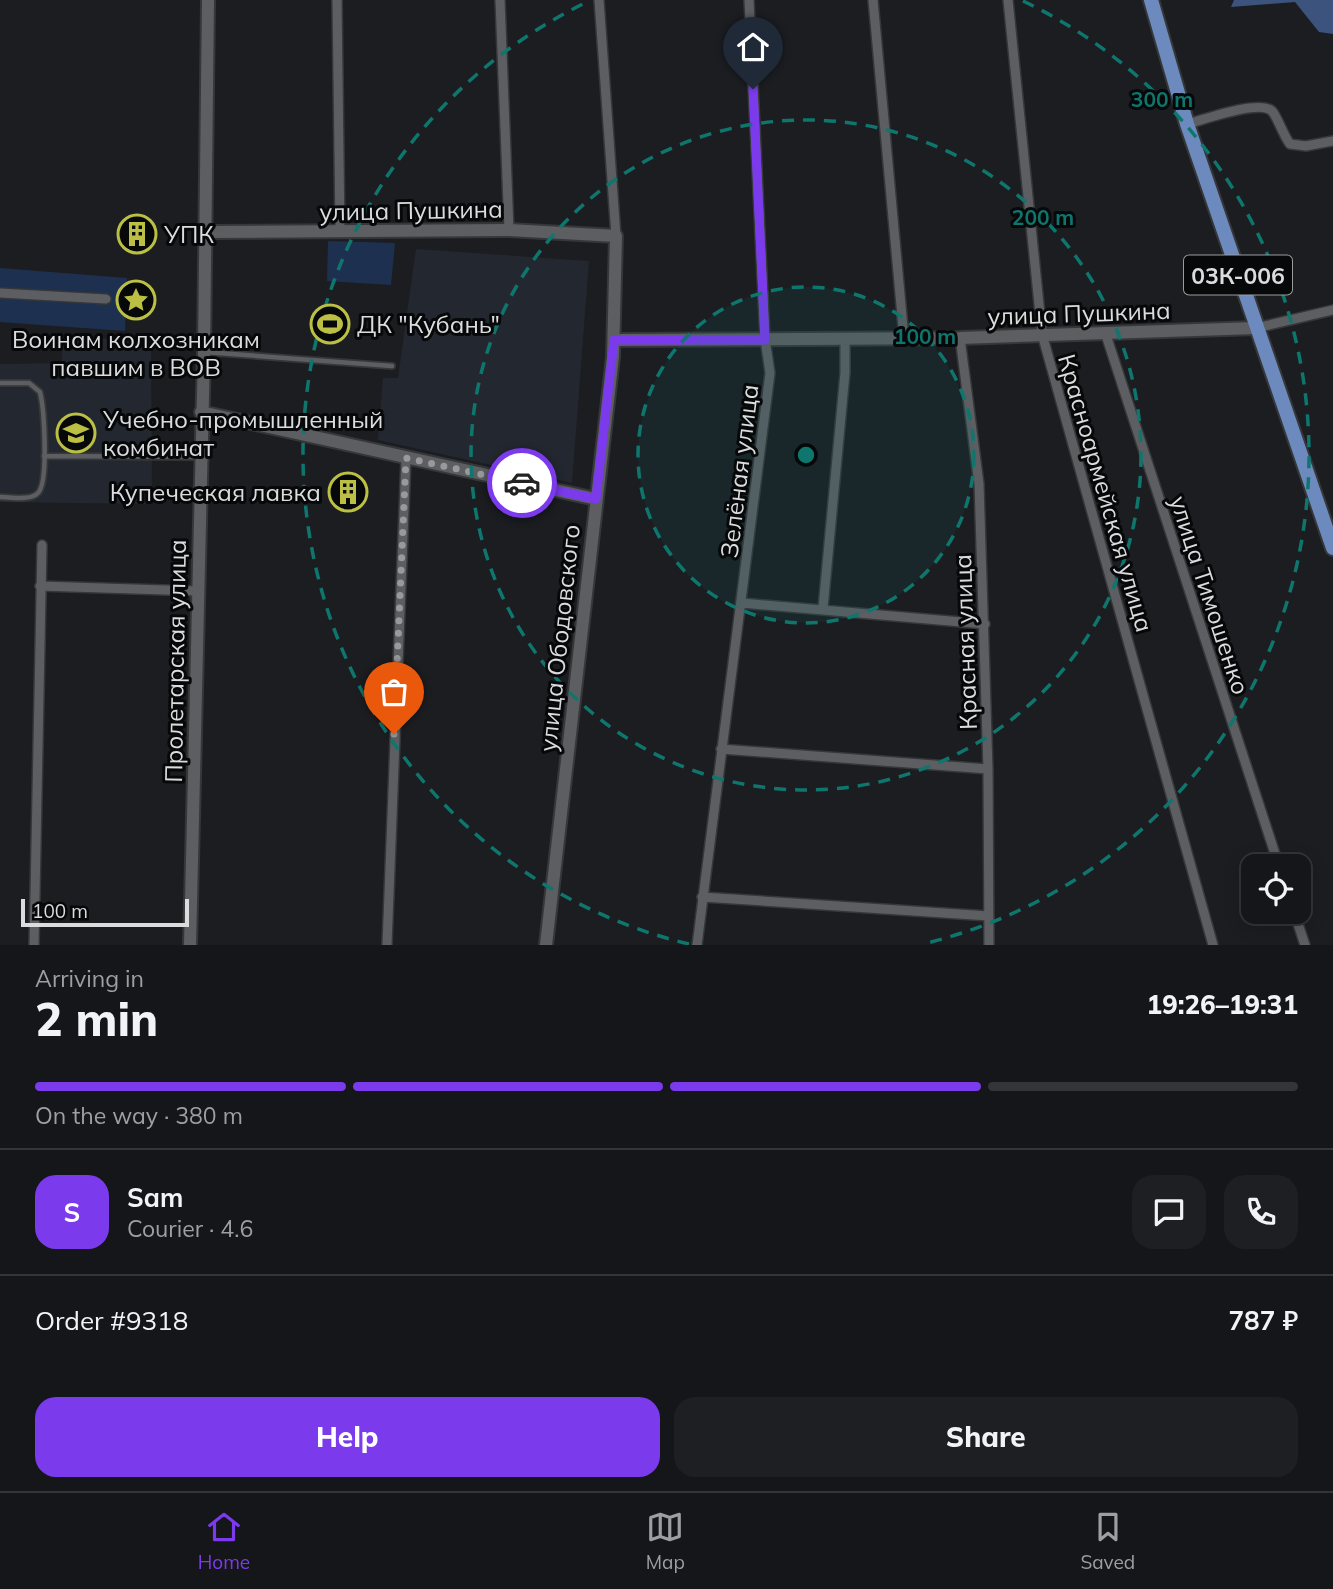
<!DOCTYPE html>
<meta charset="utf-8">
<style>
:root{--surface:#141619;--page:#1d1f22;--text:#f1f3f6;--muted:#9d9fa2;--line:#333538;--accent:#7c3aed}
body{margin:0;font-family:Mulish,sans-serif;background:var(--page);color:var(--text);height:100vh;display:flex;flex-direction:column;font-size:26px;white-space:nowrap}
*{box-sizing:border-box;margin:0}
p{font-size:23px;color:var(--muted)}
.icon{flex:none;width:38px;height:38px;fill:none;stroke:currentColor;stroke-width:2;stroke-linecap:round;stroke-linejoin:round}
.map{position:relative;height:945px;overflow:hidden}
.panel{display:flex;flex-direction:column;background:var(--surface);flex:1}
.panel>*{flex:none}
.fabs{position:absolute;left:1241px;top:854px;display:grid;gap:14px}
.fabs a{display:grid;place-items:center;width:70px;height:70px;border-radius:14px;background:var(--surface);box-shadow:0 4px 18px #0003,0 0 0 2px var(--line);font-size:35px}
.scale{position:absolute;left:21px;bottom:18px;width:168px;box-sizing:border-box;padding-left:7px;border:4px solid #dbdcde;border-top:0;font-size:19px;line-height:24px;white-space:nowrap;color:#dbdcde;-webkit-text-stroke:5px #070809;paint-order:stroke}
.pin{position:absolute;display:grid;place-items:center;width:60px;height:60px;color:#fff;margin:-72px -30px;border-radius:50% 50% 50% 0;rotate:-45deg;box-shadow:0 0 7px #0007}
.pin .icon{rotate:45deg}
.courier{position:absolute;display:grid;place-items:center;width:70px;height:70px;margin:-35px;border:5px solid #7c3aed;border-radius:50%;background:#fff;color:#222;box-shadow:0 2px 9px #0007}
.headline em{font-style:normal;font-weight:800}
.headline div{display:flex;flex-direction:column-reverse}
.headline{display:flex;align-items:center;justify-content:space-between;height:119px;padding:0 35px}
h1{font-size:46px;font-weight:800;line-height:52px}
.bar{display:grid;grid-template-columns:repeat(4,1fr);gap:10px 7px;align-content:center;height:84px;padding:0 35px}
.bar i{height:9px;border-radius:5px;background:var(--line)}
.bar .on{background:var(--accent)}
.bar p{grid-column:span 4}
.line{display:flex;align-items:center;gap:18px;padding:0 35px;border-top:2px solid var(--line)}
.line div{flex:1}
.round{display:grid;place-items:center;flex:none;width:74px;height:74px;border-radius:21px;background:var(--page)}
.button{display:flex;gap:14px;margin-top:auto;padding:14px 35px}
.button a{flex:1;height:80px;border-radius:21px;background:var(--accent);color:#fff;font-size:28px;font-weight:800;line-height:80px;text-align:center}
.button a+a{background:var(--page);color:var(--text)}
.tab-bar{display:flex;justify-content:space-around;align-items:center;height:98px;border-top:2px solid var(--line);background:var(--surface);font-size:19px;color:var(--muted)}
.tab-bar a{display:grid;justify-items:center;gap:4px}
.tab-bar .on{color:var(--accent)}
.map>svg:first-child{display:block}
</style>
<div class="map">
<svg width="1333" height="945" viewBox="0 0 1333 945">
<rect width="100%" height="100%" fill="#1b1d21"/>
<path fill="#232830" d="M416,249L589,261L572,483L378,440L383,378H398Z
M78,336L151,343L152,504L0,502V364L62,363V337Z"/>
<path fill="#1e304f" d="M328,241L395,243L391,285L327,281Z
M0,268L127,278L125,331L0,322V297L108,303V295L0,288Z"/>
<path fill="#3b537d" d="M1234,0H1333V34L1319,32L1295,2L1231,7Z"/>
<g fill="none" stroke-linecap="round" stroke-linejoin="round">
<defs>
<path id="lane" d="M205,352L392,366
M0,383H29L40,392C44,408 49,482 38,493C30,501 11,497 0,497
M44,456L199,457"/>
<path id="street" d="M337,0L340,232
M500,0L509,230
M599,0L616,236
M873,0L904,338
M1008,0L1042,334L1213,945
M1187,124C1203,120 1259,99 1272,111C1277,116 1283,135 1290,144L1306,146L1333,141
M0,293L106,299
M1256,328L1333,310
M1106,335L1279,866
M960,338L979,484L988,769L989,945
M40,586L197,591
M742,603L985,624
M823,608L845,373V338
M721,749L988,769
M702,897L989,916
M1294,912L1305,945
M34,945L42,545
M387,945L406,458
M697,945L770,373L765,339L749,0"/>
<path id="secondary" d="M206,232L509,230L616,236L613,357L546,945
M614,340L960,338L1256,328
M201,412L596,499
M190,945L204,352L208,0"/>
<path id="primary" d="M1151,0L1187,124L1333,548"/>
</defs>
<use href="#lane" stroke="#353739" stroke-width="8"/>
<use href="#street" stroke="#353739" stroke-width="12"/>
<use href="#secondary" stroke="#353739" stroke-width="16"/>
<use href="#primary" stroke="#353739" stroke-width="18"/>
<use href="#lane" stroke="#5c5e62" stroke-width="4.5"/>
<use href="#street" stroke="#5c5e62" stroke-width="9"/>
<use href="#secondary" stroke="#5c5e62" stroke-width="12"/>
<use href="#primary" stroke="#6c8abd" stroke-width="14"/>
</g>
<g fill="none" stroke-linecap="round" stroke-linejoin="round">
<path stroke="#98999c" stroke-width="7" stroke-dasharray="0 12.6" d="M394,734L406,458L522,483"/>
<path stroke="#7c3aed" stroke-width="9" d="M522,483L596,499L614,340H765L753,89"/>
</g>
<circle cx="806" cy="455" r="168" fill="#0f766e" fill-opacity=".12"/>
<g fill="none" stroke="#0f766e" stroke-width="3.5" stroke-dasharray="12 9">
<circle cx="806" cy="455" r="168"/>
<circle cx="806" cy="455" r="335"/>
<path d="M689 944A503 503 0 0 1 589 1M1023 1A503 503 0 0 1 923 944"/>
</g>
<defs>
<symbol id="building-ring" viewBox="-11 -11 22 22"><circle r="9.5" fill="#070809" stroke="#bbc044" stroke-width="1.5"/><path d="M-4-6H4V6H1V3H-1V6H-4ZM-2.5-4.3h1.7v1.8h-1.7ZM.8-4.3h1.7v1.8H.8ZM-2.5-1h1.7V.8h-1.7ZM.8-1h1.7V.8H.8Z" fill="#bbc044"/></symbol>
<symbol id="sight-ring" viewBox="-11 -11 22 22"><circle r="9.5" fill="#070809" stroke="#bbc044" stroke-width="1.5"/><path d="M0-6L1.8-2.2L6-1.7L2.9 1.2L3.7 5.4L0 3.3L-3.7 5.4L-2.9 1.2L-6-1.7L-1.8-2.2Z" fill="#bbc044"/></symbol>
<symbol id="stadium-ring" viewBox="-11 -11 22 22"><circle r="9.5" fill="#070809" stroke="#bbc044" stroke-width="1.5"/><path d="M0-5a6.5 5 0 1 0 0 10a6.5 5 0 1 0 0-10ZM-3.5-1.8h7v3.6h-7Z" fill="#bbc044"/></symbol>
<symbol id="university-ring" viewBox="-11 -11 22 22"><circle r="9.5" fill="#070809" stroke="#bbc044" stroke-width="1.5"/><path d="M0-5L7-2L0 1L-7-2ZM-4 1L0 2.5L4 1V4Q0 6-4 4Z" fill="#bbc044"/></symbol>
</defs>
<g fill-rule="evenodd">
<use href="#building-ring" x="115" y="212" width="44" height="44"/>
<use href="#sight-ring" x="114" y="278" width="44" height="44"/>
<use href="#stadium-ring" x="308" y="302" width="44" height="44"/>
<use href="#university-ring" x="54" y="411" width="44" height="44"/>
<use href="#building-ring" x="326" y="470" width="44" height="44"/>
</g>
<g text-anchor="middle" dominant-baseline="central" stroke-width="6" stroke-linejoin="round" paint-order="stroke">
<rect fill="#070809" stroke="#9b9c9e" stroke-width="2" x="1184" y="255.5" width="108" height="39" rx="5"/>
<g font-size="23" font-weight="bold" fill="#dbdcde">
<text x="1238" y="275">03К-006</text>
</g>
<g font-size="24" fill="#dbdcde" stroke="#070809">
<text transform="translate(411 210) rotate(-1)">улица Пушкина</text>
<text transform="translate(1079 313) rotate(-2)">улица Пушкина</text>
<text transform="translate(739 471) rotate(-83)">Зелёная улица</text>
<text transform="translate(1106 493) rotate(74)">Красноармейская улица</text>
<text transform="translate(1210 595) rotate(72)">улица Тимошенко</text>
<text transform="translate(559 638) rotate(-84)">улица Ободовского</text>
<text transform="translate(965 642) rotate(-92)">Красная улица</text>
<text transform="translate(175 661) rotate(-89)">Пролетарская улица</text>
</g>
<g font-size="24" fill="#dbdcde" stroke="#070809" text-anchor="start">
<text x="164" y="234">УПК</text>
<text x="357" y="324">ДК "Кубань"</text>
<text x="136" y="339" text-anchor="middle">Воинам колхозникам<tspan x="136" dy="28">павшим в ВОВ</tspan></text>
<text x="103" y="419">Учебно-промышленный<tspan x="103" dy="28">комбинат</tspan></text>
<text x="321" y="492" text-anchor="end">Купеческая лавка</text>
</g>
</g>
<circle cx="806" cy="455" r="10" fill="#0f766e" stroke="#070809" stroke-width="3.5"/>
<g font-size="21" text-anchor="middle" font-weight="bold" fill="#0f766e" stroke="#070809" stroke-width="6" stroke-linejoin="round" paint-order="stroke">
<text x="1162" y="107">300 m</text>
<text x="1043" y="225">200 m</text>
<text x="925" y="344">100 m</text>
</g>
</svg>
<div class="fabs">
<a><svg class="icon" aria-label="locate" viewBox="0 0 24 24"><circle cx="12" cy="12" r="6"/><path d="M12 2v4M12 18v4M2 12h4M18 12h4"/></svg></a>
</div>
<div class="scale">100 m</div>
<div class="pin" style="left:394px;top:734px;background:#ea580c"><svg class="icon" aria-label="bag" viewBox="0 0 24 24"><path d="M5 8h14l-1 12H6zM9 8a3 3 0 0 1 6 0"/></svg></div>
<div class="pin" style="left:753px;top:89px;background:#1f2937"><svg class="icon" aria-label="home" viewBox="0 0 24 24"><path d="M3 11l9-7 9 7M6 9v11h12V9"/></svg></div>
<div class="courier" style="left:522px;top:483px"><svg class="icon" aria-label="car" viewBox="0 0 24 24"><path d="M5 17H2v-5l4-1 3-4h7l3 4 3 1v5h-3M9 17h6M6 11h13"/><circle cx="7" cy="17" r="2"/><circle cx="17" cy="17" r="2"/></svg></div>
</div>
<section class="panel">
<div class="headline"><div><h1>2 min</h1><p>Arriving in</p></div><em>19:26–19:31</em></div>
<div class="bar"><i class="on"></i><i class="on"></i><i class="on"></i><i></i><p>On the way · 380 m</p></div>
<div class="line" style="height:126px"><b class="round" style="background:var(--accent);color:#fff">S</b><div><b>Sam</b><p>Courier · 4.6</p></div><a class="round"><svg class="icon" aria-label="chat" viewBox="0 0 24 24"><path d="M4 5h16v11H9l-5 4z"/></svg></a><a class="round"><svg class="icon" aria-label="phone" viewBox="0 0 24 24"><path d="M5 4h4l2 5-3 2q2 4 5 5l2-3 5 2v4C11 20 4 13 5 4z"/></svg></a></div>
<div class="line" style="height:91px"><div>Order #9318</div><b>787 ₽</b></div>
<div class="button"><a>Help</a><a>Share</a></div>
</section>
<nav class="tab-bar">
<a class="on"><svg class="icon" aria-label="home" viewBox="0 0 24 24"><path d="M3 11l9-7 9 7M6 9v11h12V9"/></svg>Home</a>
<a><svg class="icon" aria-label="map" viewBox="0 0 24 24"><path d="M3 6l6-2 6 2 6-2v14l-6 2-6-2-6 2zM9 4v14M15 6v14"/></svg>Map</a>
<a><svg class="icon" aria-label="saved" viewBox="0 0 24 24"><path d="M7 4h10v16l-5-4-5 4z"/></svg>Saved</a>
</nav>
